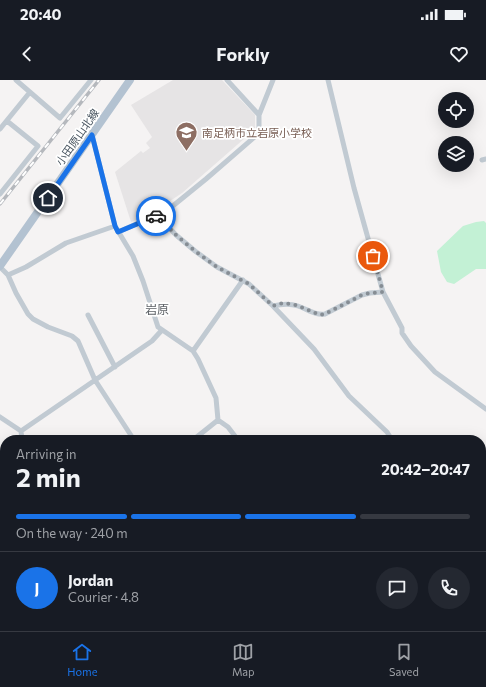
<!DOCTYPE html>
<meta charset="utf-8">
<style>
:root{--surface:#171b24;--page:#242831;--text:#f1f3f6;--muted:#9ea1a6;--line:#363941;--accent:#1a73e8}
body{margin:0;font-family:Commissioner,"Noto Sans JP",sans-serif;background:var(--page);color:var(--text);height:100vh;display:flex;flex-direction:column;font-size:15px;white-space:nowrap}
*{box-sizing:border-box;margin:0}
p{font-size:13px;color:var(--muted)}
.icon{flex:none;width:22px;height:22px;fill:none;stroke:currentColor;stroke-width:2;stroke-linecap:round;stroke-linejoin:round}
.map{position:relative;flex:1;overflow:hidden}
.details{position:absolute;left:0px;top:355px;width:486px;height:196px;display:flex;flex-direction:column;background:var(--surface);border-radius:16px 16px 0 0;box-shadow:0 4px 16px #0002}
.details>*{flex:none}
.buttons{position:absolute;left:438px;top:12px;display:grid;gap:8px}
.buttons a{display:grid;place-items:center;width:36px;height:36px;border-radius:50%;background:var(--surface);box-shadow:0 4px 16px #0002;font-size:20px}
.pin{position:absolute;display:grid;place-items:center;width:34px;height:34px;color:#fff;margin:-17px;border:2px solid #fff;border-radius:50%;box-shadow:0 1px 4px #0007}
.courier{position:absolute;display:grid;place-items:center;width:40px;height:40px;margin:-20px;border:3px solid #1a73e8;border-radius:50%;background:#fff;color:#222;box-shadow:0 1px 5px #0007}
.headline em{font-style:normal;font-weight:700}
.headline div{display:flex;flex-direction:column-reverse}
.headline{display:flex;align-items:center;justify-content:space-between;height:68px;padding:0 16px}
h1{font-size:26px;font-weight:700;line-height:30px}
.bar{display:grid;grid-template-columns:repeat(4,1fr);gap:6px 4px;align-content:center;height:48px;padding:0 16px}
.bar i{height:5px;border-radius:3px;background:var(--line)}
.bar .selected{background:var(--accent)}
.bar p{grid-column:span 4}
.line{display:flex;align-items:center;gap:10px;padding:0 16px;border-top:1px solid var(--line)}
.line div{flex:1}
.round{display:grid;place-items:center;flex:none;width:42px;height:42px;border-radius:21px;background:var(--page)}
.status{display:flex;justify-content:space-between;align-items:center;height:28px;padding:0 20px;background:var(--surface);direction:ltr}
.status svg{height:11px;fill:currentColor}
header{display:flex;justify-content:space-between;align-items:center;height:52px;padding:0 16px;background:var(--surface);font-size:18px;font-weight:700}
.dock{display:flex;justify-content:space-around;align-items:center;height:56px;border-top:1px solid var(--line);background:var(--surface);font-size:11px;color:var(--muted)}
.dock a{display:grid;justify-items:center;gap:2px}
.dock .selected{color:var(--accent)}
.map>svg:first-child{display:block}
</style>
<div class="status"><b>20:40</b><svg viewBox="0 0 49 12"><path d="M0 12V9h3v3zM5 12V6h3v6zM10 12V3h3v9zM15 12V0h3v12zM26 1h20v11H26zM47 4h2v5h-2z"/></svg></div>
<header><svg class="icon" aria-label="back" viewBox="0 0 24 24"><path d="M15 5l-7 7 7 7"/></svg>Forkly<svg class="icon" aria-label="heart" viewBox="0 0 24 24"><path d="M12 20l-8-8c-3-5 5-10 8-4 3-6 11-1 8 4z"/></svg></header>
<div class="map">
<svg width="486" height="551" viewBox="0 0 486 551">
<rect width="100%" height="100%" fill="#f5f3f3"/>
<path fill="#e6e4e5" d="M173,0H222L255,35V49L253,51L182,113L149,135L131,142L115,92L141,71L143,73L150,68L146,63L152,57L131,25Z"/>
<path fill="#c3f1d5" d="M484,141L486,143V189H476L454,204L447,202L441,192L437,171L463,146L476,142Z
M481,432L486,436V551H449L445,548V546H481Z"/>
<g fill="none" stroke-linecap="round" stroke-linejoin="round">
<path stroke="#c1cad2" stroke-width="5" d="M16,0L60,38L91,0
M227,0L259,35
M328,0L354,108L383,212L402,248V253L411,266L435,292L486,329
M0,49L30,12
M92,55L115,146L133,176L143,201L158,247L193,271L198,279L216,318L218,340L228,347L238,360
M482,80L486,79
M0,114L38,66L7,41
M157,135L176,155L195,171L217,187L249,204L273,226L314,269L349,316L387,352L392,360
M118,152L157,135L174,125L206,99L258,54L259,49V35L273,0
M0,187L8,195L16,213L28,234L33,239L48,247L72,256L78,261L95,300L134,360
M8,195L26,187L66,163L115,146
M273,226C281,224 289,223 298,226C307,229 316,236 325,234L362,215L370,213L383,212
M88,235L115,287
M193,271L243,200
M0,337L21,351L22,360
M21,351L152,261L162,250
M193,360L218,340
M481,419L486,423
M0,490L5,489
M251,546L255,551
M306,546L309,551
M380,546L382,551"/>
<path stroke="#b3c2d1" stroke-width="8" d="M0,186L130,0"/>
<defs>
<path id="rail" d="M0,124L99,0"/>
</defs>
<use href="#rail" stroke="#b5b8bd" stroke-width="3.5"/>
<use href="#rail" stroke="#fff" stroke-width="2" stroke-dasharray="6" stroke-linecap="butt"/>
</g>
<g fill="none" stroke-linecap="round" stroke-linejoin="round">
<path stroke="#868d94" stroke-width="4" stroke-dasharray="0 7.2" d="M156,136L157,135L176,155L195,171L217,187L249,204L273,226L283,223L296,225L320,235L325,234L362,215L370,213L383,212L373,176"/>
<path stroke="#1a73e8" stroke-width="5" d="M48,118L92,55L115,146L118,152L156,136"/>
</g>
<defs>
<symbol id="school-pin" viewBox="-11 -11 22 30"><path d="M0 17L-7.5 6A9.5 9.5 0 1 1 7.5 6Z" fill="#8d6e63" stroke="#fff"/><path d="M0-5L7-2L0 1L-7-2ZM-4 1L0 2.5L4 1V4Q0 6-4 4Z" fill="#fff"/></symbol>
</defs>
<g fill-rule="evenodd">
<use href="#school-pin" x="174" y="40" width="25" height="34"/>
</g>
<g text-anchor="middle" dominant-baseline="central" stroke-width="3.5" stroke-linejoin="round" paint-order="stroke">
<g font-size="11" fill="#785e54" stroke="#fff" text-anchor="start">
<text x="202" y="52">南足柄市立岩原小学校</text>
</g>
<g font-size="11" fill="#4a5661" stroke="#fff">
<text transform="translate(77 57) rotate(-55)">小田原山北線</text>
</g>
<g font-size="12" fill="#5f6368" stroke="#fff">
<text x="157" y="229">岩原</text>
</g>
</g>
</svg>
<div class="buttons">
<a><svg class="icon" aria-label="locate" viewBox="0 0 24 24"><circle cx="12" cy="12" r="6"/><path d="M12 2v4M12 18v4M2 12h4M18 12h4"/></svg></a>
<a><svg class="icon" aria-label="layers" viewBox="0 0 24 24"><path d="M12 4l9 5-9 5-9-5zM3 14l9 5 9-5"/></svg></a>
</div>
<div class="pin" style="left:373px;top:176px;background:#ea580c"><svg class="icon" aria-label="bag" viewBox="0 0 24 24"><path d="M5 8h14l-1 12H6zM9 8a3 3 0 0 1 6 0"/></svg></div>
<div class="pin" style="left:48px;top:118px;background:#1f2937"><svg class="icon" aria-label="home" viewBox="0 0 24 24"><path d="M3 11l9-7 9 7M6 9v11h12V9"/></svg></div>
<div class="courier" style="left:156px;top:136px"><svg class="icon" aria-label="car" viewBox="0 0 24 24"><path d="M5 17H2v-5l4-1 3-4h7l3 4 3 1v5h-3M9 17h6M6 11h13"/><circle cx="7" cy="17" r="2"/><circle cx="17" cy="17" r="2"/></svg></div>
<section class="details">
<div class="headline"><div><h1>2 min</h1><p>Arriving in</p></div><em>20:42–20:47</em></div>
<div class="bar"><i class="selected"></i><i class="selected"></i><i class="selected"></i><i></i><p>On the way · 240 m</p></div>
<div class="line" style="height:72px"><b class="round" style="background:var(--accent);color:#fff">J</b><div><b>Jordan</b><p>Courier · 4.8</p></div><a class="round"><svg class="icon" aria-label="chat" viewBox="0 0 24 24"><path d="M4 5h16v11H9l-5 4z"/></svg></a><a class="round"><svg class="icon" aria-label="phone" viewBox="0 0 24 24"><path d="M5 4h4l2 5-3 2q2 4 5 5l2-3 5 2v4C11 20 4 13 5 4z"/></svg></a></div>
</section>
</div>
<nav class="dock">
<a class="selected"><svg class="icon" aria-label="home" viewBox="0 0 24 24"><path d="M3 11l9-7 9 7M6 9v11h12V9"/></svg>Home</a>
<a><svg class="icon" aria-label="map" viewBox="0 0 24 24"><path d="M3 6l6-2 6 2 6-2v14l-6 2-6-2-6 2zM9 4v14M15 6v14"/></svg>Map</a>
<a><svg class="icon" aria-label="saved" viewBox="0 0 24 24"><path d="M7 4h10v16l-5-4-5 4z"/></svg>Saved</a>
</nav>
